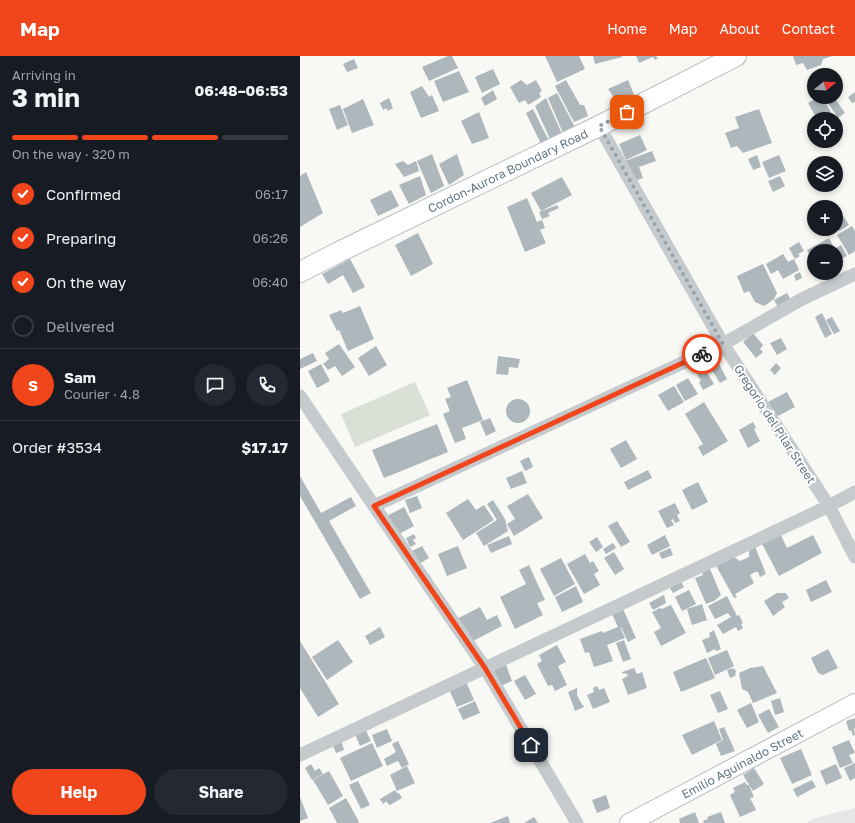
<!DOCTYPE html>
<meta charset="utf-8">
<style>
:root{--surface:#171b24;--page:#242831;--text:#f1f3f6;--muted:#9ea1a6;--line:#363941;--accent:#f1461b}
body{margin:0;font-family:"Golos Text",sans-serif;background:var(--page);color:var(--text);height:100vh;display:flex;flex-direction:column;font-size:15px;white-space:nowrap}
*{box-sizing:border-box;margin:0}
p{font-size:13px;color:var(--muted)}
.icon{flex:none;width:22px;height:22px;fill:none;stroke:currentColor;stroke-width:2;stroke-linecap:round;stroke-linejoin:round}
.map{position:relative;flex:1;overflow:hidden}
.details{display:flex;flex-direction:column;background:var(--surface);width:300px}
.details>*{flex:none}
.needle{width:26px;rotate:72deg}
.controls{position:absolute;left:507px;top:12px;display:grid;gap:8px}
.controls a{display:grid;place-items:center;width:36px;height:36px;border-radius:50%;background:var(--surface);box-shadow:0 2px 6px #0003;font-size:20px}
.pin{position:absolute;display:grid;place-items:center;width:34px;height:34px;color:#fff;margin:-17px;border-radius:8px;box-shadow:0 2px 6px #0006}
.courier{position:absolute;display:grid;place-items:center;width:40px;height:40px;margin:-20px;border:3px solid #f1461b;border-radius:50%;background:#fff;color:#222;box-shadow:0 1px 5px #0007}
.head em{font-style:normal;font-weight:700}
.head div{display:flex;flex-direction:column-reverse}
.head{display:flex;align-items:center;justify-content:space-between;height:68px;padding:0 12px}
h1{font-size:26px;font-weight:700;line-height:30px}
.bar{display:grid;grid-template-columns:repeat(4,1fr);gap:6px 4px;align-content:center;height:48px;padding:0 12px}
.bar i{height:5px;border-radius:3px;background:var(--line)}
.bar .on{background:var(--accent)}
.bar p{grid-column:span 4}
.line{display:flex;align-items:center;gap:10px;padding:0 12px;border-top:1px solid var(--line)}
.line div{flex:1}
.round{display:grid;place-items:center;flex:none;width:42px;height:42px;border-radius:21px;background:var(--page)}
ol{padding:0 12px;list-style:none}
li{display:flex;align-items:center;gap:12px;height:44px}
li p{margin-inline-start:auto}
li .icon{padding:4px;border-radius:50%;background:var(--accent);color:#fff;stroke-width:4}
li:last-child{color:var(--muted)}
li i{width:22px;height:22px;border:2px solid var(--line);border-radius:50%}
.cta{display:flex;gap:8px;margin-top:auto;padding:8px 12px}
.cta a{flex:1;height:46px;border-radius:24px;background:var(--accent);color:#fff;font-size:16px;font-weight:700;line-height:46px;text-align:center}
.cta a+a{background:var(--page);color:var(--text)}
header{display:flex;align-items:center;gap:24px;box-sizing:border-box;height:56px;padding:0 20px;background:var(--accent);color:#fff}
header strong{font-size:19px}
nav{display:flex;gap:22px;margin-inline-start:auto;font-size:14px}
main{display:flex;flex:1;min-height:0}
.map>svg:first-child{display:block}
</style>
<header>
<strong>Map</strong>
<nav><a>Home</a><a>Map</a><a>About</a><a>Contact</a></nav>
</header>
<main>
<section class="details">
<div class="head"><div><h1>3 min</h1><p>Arriving in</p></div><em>06:48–06:53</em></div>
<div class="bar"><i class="on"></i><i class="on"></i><i class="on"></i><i></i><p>On the way · 320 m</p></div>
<ol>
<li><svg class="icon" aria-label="check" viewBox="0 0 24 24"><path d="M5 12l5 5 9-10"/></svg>Confirmed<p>06:17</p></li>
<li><svg class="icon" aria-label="check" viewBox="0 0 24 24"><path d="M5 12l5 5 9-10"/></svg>Preparing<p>06:26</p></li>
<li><svg class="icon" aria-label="check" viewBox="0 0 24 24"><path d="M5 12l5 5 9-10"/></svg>On the way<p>06:40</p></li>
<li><i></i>Delivered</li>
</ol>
<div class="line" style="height:72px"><b class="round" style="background:var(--accent);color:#fff">S</b><div><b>Sam</b><p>Courier · 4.8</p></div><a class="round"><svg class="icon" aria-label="chat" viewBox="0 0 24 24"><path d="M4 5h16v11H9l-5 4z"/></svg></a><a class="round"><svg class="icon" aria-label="phone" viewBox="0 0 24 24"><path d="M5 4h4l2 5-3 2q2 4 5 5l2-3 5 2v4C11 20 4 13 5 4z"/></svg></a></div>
<div class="line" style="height:52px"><div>Order #3534</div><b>$17.17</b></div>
<div class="cta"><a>Help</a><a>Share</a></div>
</section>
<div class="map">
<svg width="555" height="767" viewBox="0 0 555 767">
<rect width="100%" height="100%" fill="#f8f8f5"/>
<path fill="#e6e7e6" d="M555,752V767H506L515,762Z"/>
<path fill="#d9e0d5" d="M115,326L130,359L55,391L41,358Z"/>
<path fill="#aeb7bc" d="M148,0H152L158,12L129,25L122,11Z
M245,0H279L285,13L257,26Z
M293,0H322V1L295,8Z
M336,0H356L358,2L355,4L353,1L339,7Z
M493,0H532L523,3L521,9L507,14L503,7L496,9Z
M54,3L58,12L47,16L43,8Z
M193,13L200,28L182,37L175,21Z
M159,15L169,36L143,46L134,25Z
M221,24L227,29L236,24L242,35L239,37L241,41L228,49L225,44L219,47L210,31Z
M266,24L280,49H284L288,60L274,66L255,30Z
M328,24L335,41L317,46L308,33Z
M122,30L129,41L132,39L139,55L121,62L110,36Z
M193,34L197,43L185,50L181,42Z
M555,36V46L552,47L548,41Z
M257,37L276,73L263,77L248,42Z
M519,41H522L535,63H517L508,47Z
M524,41H534L545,57L538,62Z
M89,42L93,52L88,55L86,52L83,54L80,47Z
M246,42L262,78L250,83L235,50Z
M63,43L74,69L52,77L43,53Z
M40,49L48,69L37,74L29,53Z
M233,53L248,83L241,88L226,57Z
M459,53L472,87L443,97L437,90L431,92L425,77L439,72L435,61Z
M179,56L189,82L172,88L161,65Z
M340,79L347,94L326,104L319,88Z
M352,95L356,105L339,111L343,122L333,126L325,105Z
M132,98L144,130L131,137L117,105Z
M157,98L164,119L149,129L139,108Z
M457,99L461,111L453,114L448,103Z
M479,99L486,115L469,122L462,106Z
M103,105L108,109L116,105L119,115L104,121L95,108Z
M6,116L23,157L0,171V120Z
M120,120L126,139L109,148L99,129Z
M480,120L485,130L473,136L468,125Z
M262,121L272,139L241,155L231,137Z
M91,134L99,150L78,160L70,144Z
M227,142L237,166L242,164L245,172L240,174L246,187L225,196L207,151Z
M257,149L259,152L248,157L250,160L242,163L239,156Z
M543,160L549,169L539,175L536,169V164Z
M552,170L555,175V195L549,199L537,179Z
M118,177L133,208L111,220L95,189Z
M529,182L536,195H514V207L507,194Z
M499,186L504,195L498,198L500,200L495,203L489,192Z
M541,189L547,200L541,203L536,192Z
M536,195L542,207L536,210Z
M483,198L488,206L494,203L499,214L483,223L478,214L471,218L466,208Z
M50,203L65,231L53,237L43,219L28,228L22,218Z
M463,208L477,237L474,243L464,250L455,246L449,235L444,237L437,220Z
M500,216L502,222L496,225L494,219Z
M487,237L492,246L479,253L474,244Z
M60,250L74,283L48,295L39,274L37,275L29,259L41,254L43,257Z
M522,257L532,278L525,282L515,261Z
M532,261L540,275L534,278L526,264Z
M453,277L463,289L460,293L463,296L456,302L443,286Z
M481,282L487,293L477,299L470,287Z
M39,288L55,311L42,320L35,310L28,314L23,308L29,303L25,297Z
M76,290L87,309L69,320L58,302Z
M13,297L17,305L0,313V303Z
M198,300L220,303L218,312L209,311L208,319L196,318Z
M418,306L427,323L420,327L410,311Z
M476,307L481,312L475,319L470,314Z
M21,308L30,325L17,332L8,315Z
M402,308L414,328L403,334L399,326L401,325L394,313Z
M388,322L398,338L385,345L376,329Z
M167,324L183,364L162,372L166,383L155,387L143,358L150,355L145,343L151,341L147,332Z
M374,330L384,346L368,355L358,339Z
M487,336L495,351L476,361L468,346Z
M206 355a12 12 0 1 1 24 0a12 12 0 1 1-24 0Z
M404,346L428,385L403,400L398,391L403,388L385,358Z
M190,362L196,375L186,380L180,366Z
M453,366L456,372L454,373L460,385L448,392L439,374Z
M137,368L148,396L84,422L72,394Z
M326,384L337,403L321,412L310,393Z
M229,401L233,411L225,415L220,405Z
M348,414L352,422L328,434L324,426Z
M222,415L227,427L211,433L206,422Z
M0,420L21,457L51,441L56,450L29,465L71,537L60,543L0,440Z
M398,426L408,446L392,454L382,434Z
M228,438L243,462L214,480L207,468L215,463L207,450Z
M117,440L122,452L110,457L105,444Z
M168,443L176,454L184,449L194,464L163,484L146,457Z
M193,444L205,463L208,475L184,490L176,477L197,464L187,448Z
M375,447L380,457L377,459L380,465L375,467L373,463L371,464L374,469L367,472L358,455Z
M104,451L114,470L97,479L87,460Z
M317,465L330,486L321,491L308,470Z
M478,473L487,492L513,479L522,497L479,520L459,482Z
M114,478L116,482L113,484L116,488L110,491L106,482Z
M365,479L370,490L352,499L347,489Z
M209,480L212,488L191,497L187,489Z
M297,481L303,491L296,496L289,486Z
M313,487L316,492L306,498L303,493Z
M454,488L466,518L460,521L458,516H455L450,519L454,527L435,538L437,541L434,542L414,506L429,498L440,505L449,501V493Z
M122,490L129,502L117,509L110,496Z
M158,490L167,512L147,520L138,498Z
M370,492L373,499L362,503L359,497Z
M314,496L324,513L315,519L304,502Z
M285,498L290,507L293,505L299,515L294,518L300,529L284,538L267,508Z
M261,502L275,528L254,540L240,513Z
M229,509L245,544L237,547L243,559L215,573L200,541L226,528L219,514Z
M410,513L421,539L414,545L406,548L395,522L403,519L401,514Z
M378,520L384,531L373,537L367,527Z
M526,524L532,536L511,546L506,534Z
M276,530L283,546L262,556L255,541Z
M389,534L396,548L382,555L375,541Z
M477,537H486L489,542L482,546L485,551L473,560L464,545Z
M364,539L366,547L353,554L349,547Z
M427,540L437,560L439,559L443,567L441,568L443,572L438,575L436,571L423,578L417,569L431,561L428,557L415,563L408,550Z
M402,548L407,564L392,569L387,553Z
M371,549L386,577L361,590L354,576L361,572L352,556L360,552L362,553Z
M180,551L187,564L197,559L202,570L169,587L157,563Z
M323,553L336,582L328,586L321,571V573L318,574L321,573L325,582L307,589L313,605L294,611L289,596L285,597L280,583L302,575L303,577L318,571L312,558Z
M80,571L85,581L70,589L65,580Z
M414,574L421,593L416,595L415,593L407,597L402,584L410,581L409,577Z
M38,584L53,606L27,624L12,601Z
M324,584L331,603L323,606L316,587Z
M0,585L39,648L18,661L0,632Z
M257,589L266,606L258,610L267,629L255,635L252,629L248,630L237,608L242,605L239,599Z
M528,593L538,612L523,619L518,617L511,602Z
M427,594L434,610L415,619L408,602Z
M406,602L415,622L381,636L373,616Z
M206,609L212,625L205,628L198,632L186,619L196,613Z
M463,610L477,637L453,647L448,636L442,633L439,617L450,612Z
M334,612L337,618L342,616L347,632L328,639L322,623L328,620L326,617L323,618L322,616Z
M433,612L436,615L435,620L430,622L427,614Z
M225,619L236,638L225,644L214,625Z
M164,621L174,644L157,651L147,629Z
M297,630L299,634L304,632L310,646L293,653L287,639L294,636L293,632Z
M277,632V639L280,645L284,651L275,655L268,636Z
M420,635L428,653L418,657L410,639Z
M480,642L484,656L475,659L471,645Z
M175,645L180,657L163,664L158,653Z
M451,647L459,666L447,672L437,654Z
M469,653L479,671L468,677L458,659Z
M555,662V672L554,673L555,679L553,680L551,674L549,675L546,665Z
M414,665L422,684L392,699L382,679Z
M424,671L435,695L421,700L416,688L423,684L419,673Z
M65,673L71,685L60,690L55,678Z
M87,673L92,685L77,692L72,679Z
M41,684L44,694L36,697L32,687Z
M549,684L555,697L549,699L553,707L540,712L532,691Z
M98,685L109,708L102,712L98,705L87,710L84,703L96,696L92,688Z
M72,687L83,710L51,725L40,702Z
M501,693L512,719L492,728L480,702Z
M555,707V722L550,725L544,712Z
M11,708L15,715L19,712L23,718L12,724L5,712Z
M536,708L542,722L526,729L520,715Z
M107,710L115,727L97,735L90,719Z
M454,712L464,728L453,735L443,719Z
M29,715L43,740L28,749L13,724Z
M512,724L516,731L497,741L493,733Z
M58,725L70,749L61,753L49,729Z
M445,726L447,729H449L454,741L450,742L456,754L440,761L430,739L435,736L433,732Z
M95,734L98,738L99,737L102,742L90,749L87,747V745L83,748L80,743Z
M306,739L310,752L297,757L292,744Z
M0,741L8,762L0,765Z
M46,742L59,766L58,767H37L29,752Z
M395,756L399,767H380L379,763Z
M421,756L425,767H404L403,765L408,763L407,761Z
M208,760L210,767H190Z
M234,761L238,767H224Z"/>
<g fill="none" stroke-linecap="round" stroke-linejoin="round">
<defs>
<g id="secondary">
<path id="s1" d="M329,767L555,647"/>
</g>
<g id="primary">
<path id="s2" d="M0,216L39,196L299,70L436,0"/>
</g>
</defs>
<use href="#secondary" stroke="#b7bdc1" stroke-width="20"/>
<use href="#primary" stroke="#b8bdc0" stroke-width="22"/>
<path stroke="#c5cacd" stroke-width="13" d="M299,70L423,288L529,450L555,501
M0,340L74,450L185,612L277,767
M74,450L423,288L502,243L555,218
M0,699L529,450L555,436"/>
<use href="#secondary" stroke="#fff" stroke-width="18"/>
<use href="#primary" stroke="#fff" stroke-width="20"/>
</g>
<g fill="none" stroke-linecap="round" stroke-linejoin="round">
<path stroke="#95a3aa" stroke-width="4" stroke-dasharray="0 7.2" d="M327,56L299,70L423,288L402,298"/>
<path stroke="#f1461b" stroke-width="5" d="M231,689L185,612L74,450L402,298"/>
</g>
<g text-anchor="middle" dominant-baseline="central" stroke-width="4" stroke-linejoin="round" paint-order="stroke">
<g font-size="12" fill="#607582" stroke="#fff">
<text stroke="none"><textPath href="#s2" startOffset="231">Cordon-Aurora Boundary Road</textPath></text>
<text transform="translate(475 368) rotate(57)">Gregorio del Pilar Street</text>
<text stroke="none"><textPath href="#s1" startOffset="128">Emilio Aguinaldo Street</textPath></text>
</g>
</g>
</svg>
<div class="controls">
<a><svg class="needle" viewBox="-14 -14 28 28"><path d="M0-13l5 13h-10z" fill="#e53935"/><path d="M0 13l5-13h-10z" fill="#9ea1a6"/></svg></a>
<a><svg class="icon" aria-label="locate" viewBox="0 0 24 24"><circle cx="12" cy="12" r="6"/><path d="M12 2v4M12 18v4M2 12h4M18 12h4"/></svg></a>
<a><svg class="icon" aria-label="layers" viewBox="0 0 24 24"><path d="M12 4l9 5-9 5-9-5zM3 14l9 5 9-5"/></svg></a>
<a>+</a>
<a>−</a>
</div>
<div class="pin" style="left:327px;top:56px;background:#ea580c"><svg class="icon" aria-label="bag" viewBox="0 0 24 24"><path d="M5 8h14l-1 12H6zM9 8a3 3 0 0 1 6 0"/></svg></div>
<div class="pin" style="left:231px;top:689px;background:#1f2937"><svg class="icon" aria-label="home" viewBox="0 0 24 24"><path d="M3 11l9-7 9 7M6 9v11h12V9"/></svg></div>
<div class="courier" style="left:402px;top:298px"><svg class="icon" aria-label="bike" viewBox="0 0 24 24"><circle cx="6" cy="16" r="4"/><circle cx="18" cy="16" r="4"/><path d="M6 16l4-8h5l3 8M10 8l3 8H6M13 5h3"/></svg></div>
</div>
</main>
